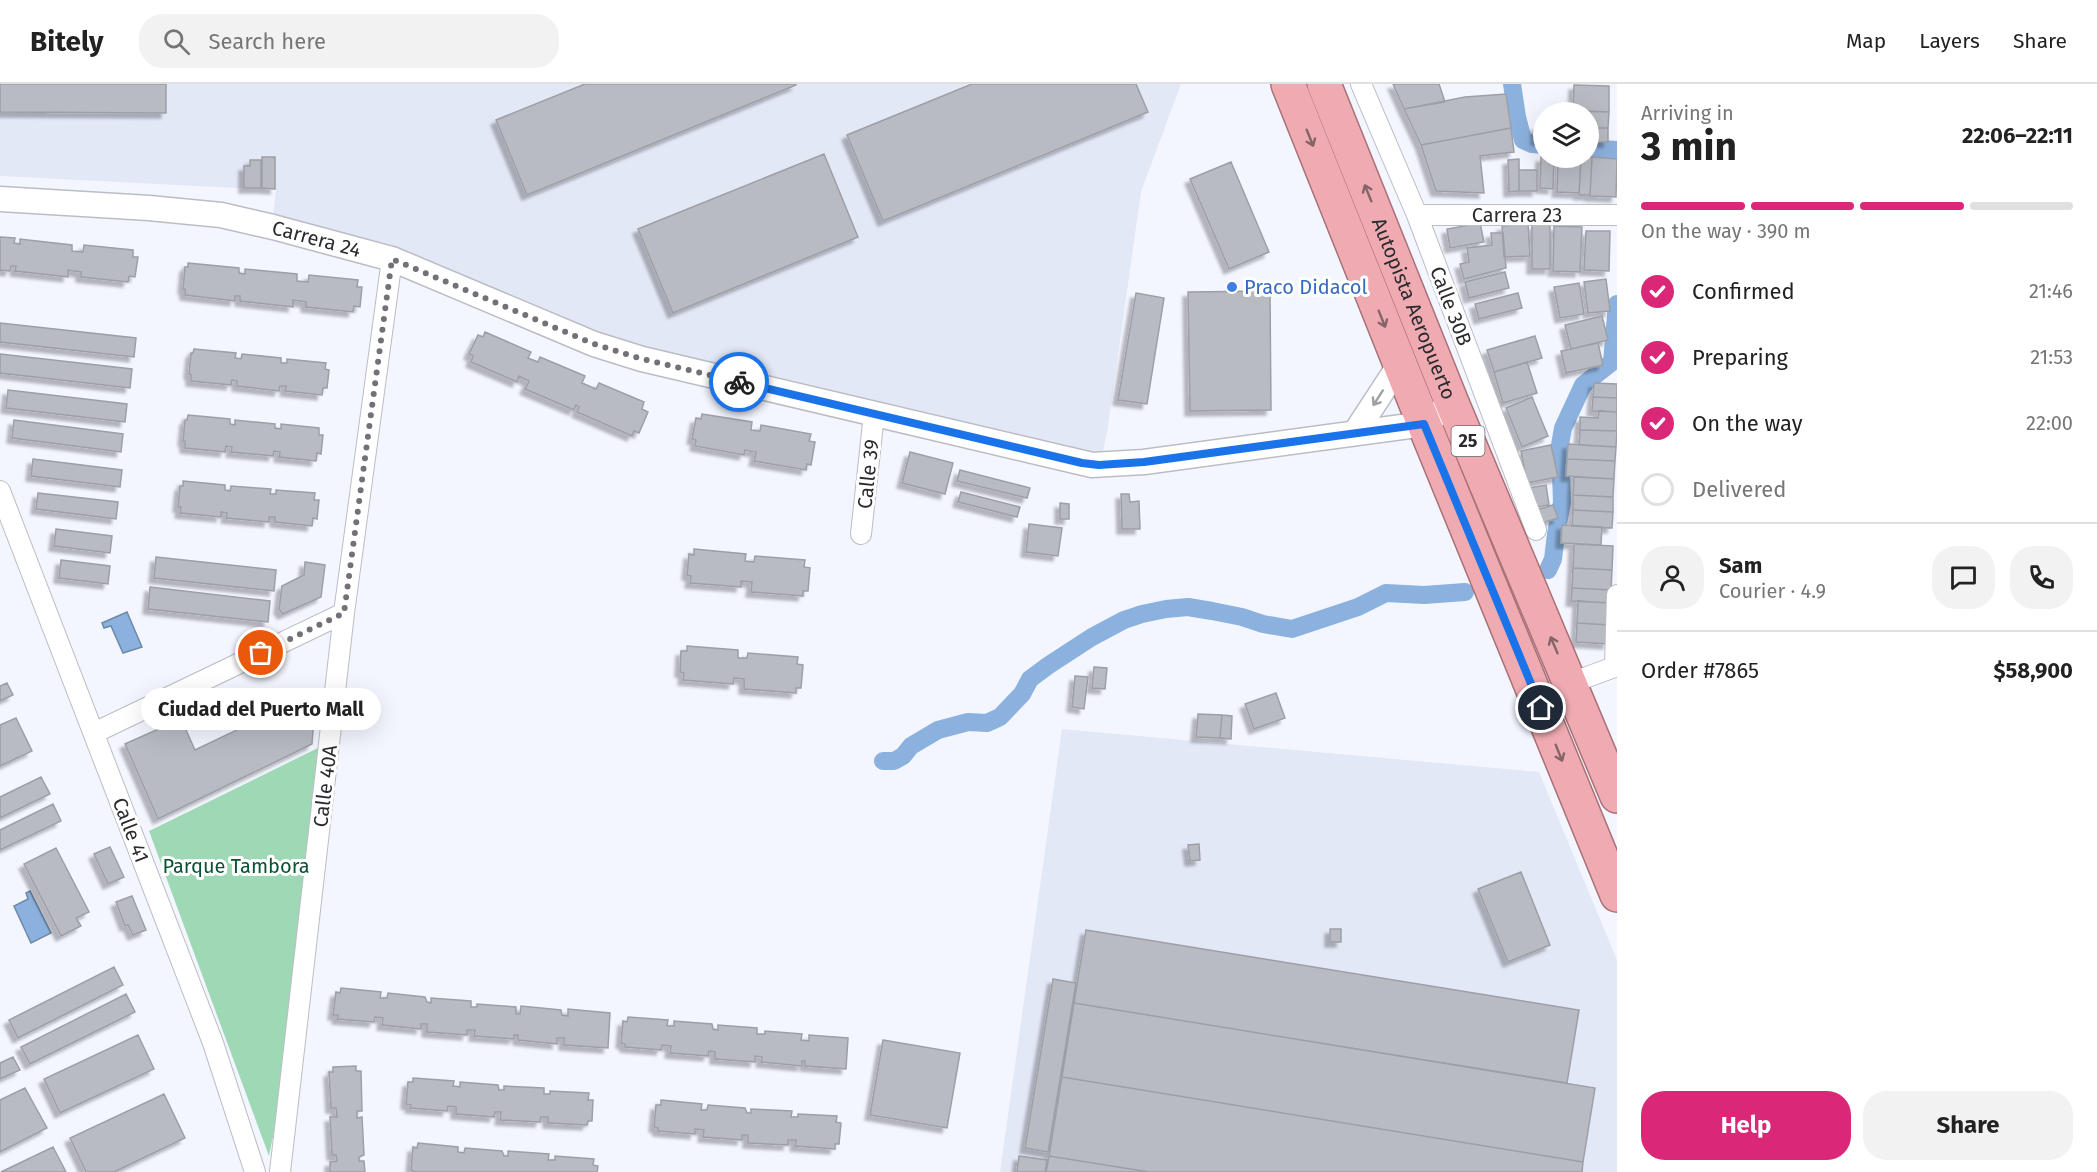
<!DOCTYPE html>
<meta charset="utf-8">
<style>
:root{--surface:#fff;--page:#f2f2f2;--text:#222;--muted:#767676;--line:#e0e0e0;--accent:#db2777}
body{margin:0;font-family:"Fira Sans",sans-serif;background:var(--page);color:var(--text);height:100vh;display:flex;flex-direction:column;font-size:22px;white-space:nowrap}
*{box-sizing:border-box;margin:0}
p{font-size:20px;color:var(--muted)}
.icon{flex:none;width:33px;height:33px;fill:none;stroke:currentColor;stroke-width:2;stroke-linecap:round;stroke-linejoin:round}
.map{position:relative;flex:1;overflow:hidden}
.details{display:flex;flex-direction:column;background:var(--surface);width:480px}
.details>*{flex:none}
.fabs{position:absolute;left:1533px;top:18px;display:grid;gap:12px}
.fabs a{display:grid;place-items:center;width:66px;height:66px;border-radius:50%;background:var(--surface);box-shadow:0 6px 24px #0002;font-size:30px}
.pin{position:absolute;display:grid;place-items:center;width:51px;height:51px;color:#fff;margin:-26px;border:3px solid #fff;border-radius:50%;box-shadow:0 2px 6px #0007}
.courier{position:absolute;display:grid;place-items:center;width:60px;height:60px;margin:-30px;border:4px solid #1a73e8;border-radius:50%;background:#fff;color:#222;box-shadow:0 2px 8px #0007}
.bubble{position:absolute;height:42px;border-radius:21px;background:var(--surface);box-shadow:0 6px 24px #0002;font-size:20px;font-weight:700;line-height:42px;text-align:center}
.summary em{font-style:normal;font-weight:700}
.summary div{display:flex;flex-direction:column-reverse}
.summary{display:flex;align-items:center;justify-content:space-between;height:102px;padding:0 24px}
h1{font-size:39px;font-weight:700;line-height:45px}
.bar{display:grid;grid-template-columns:repeat(4,1fr);gap:9px 6px;align-content:center;height:72px;padding:0 24px}
.bar i{height:8px;border-radius:4px;background:var(--line)}
.bar .selected{background:var(--accent)}
.bar p{grid-column:span 4}
.line{display:flex;align-items:center;gap:15px;padding:0 24px;border-top:2px solid var(--line)}
.line div{flex:1}
.round{display:grid;place-items:center;flex:none;width:63px;height:63px;border-radius:24px;background:var(--page)}
ol{padding:0 24px;list-style:none}
li{display:flex;align-items:center;gap:18px;height:66px}
li p{margin-inline-start:auto}
li .icon{padding:6px;border-radius:50%;background:var(--accent);color:#fff;stroke-width:4}
li:last-child{color:var(--muted)}
li i{width:33px;height:33px;border:3px solid var(--line);border-radius:50%}
.primary-button{display:flex;gap:12px;margin-top:auto;padding:12px 24px}
.primary-button a{flex:1;height:69px;border-radius:24px;background:var(--accent);color:#fff;font-size:24px;font-weight:700;line-height:69px;text-align:center}
.primary-button a+a{background:var(--page);color:var(--text)}
header{display:flex;align-items:center;gap:36px;box-sizing:border-box;height:84px;padding:0 30px;background:var(--surface);border-bottom:2px solid var(--line)}
header strong{font-size:28px}
nav{display:flex;gap:33px;margin-inline-start:auto;font-size:21px}
.search{width:420px;height:54px;background:var(--page);display:flex;align-items:center;gap:15px;box-sizing:border-box;padding:0 21px;border-radius:24px;color:var(--muted);font-size:22px}
main{display:flex;flex:1;min-height:0}
.map>svg:first-child{display:block}
</style>
<header>
<strong>Bitely</strong>
<div class="search"><svg class="icon" aria-label="search" viewBox="0 0 24 24"><circle cx="10" cy="10" r="6"/><path d="M15 15l6 6"/></svg>Search here</div>
<nav><a>Map</a><a>Layers</a><a>Share</a></nav>
</header>
<main>
<div class="map">
<svg width="1617" height="1088" viewBox="0 0 1617 1088">
<defs>
<filter id="shadow"><feDropShadow dx="-5" dy="5" stdDeviation="1.5" flood-color="#0004"/></filter>
</defs>
<rect width="100%" height="100%" fill="#f4f6ff"/>
<path fill="#e3e8f7" d="M0,0H1181L1141,108L1107,349L1102,371L621,259L600,252L390,160L273,133L276,106L0,92Z
M1062,645L1539,688L1617,876V1088H1000Z"/>
<path fill="#9ed8b5" d="M318,664L284,998L269,1072L149,747Z"/>
<path fill="#8bb1de" stroke="#6e89a9" stroke-width="1.5" d="M127,528L142,563L123,569L111,542L104,544L102,539Z
M30,807L51,849L31,859L14,822L28,815L26,809Z"/>
<g fill="none" stroke-linecap="round" stroke-linejoin="round">
<path stroke="#8bb1de" stroke-width="18" d="M1512,0L1517,33L1523,56L1532,60L1544,61
M1588,64L1617,66
M1548,486L1553,475L1556,450L1562,418L1560,361L1563,344L1583,301L1612,278L1617,220
M883,677H894L903,672L911,662L938,646L968,638L987,639L1000,633L1022,610L1030,595L1049,581L1092,553L1124,536L1142,530L1166,525L1188,523L1212,527L1242,533L1263,540L1292,545L1358,523L1386,509L1424,511L1465,508"/>
</g>
<path fill="#b9bbc3" stroke="#9d9fa7" stroke-width="1.5" filter="url(#shadow)" d="M0,0H166V29L0,28Z
M585,0H796V1L527,111L496,36Z
M972,0H1136L1148,28L883,137L847,51Z
M1393,0H1439L1445,18L1404,25Z
M1574,1L1609,2V28L1573,27Z
M1506,10L1511,44L1421,61L1404,25L1465,13Z
M1554,26L1609,28L1608,44H1588V28H1554Z
M1536,42H1544V57L1536,56Z
M1511,44L1514,68L1480,72L1484,109L1436,107L1421,61Z
M1588,44H1608V58H1588Z
M824,70L858,153L673,229L638,145Z
M262,73H275V105L262,104Z
M1541,73L1554,74L1553,105L1540,104Z
M1592,73L1590,111H1579L1581,74Z
M1592,73L1617,75L1616,113L1590,112Z
M1558,74H1581L1579,109L1557,108Z
M1519,75V107L1509,108L1508,76Z
M250,76H261V104H244V82H250Z
M1231,78L1269,168L1229,185L1190,95Z
M1519,86H1537V107H1519Z
M1480,139L1484,158L1450,164L1447,145Z
M1528,140L1530,172L1504,173L1502,142Z
M1532,141H1550V185H1532Z
M1554,142L1582,143L1580,188L1553,187Z
M1586,147H1610L1609,187L1584,186Z
M1491,149H1503L1506,184L1464,195L1460,180L1469,178L1467,164L1492,161Z
M0,153L15,154L14,159L20,160V155L72,161V167L83,168L84,161L133,166V173H138L135,193L129,192L128,198L81,193V188L68,186V193L15,187L16,182H11L10,187L0,186Z
M188,179L239,184V189L245,190V185L297,190V197L308,198L309,191L358,196L357,203H362L360,223L354,222L353,228L306,223V218L293,216V223L240,217V212H235V217L185,211V205H183L185,183H188Z
M1505,188L1509,204L1469,214L1465,198Z
M1606,195L1610,227L1588,229L1584,198Z
M1579,199L1584,230L1560,234L1554,203Z
M1270,207L1271,326L1190,327L1188,208Z
M1136,209L1164,214L1147,320L1118,316Z
M1518,209L1522,224L1479,235L1475,220Z
M1602,232L1608,256L1571,265L1565,241Z
M0,239L136,254L134,273L0,258Z
M485,248L531,268L528,274L538,278L540,273L585,292L582,299L596,305L599,299L644,318L642,325L648,328L639,349L634,347L632,352L577,328L579,323L576,321L574,326L525,305L529,297L519,292L517,298L471,278L473,272L469,270L478,251L483,253Z
M1535,252L1542,274L1494,288L1487,266Z
M1598,259L1603,281L1566,289L1561,267Z
M194,265L236,269L235,274L241,275L242,270L281,274V279H287V275L326,279L325,285L329,286L327,304H323L322,311L285,307L286,302H280L279,307L237,302V297L232,296L231,301L191,297V291L189,290L191,269H193Z
M0,270L132,285L130,304L0,289Z
M1527,278L1537,309L1503,319L1494,288Z
M1594,299L1617,300V314L1593,313Z
M8,306L127,320L125,338L6,324Z
M1532,313L1548,352L1522,363L1506,324Z
M1593,313L1617,314V328L1592,327Z
M1599,327L1617,328V347L1580,346V333L1598,334Z
M702,330L752,338L751,346L760,347L761,341L811,350L809,357L815,358L811,381L807,380L806,386L754,377L756,368L745,366L744,371L695,362L696,356L692,355L696,334L701,335Z
M188,331L230,335V340L235,341V336L275,340V344L281,345V340L319,344V351H323L321,370L317,369L316,377L279,373L280,368L274,367L273,372L231,368L232,363L226,362L225,368L185,364V357H183L185,336H187Z
M14,336L123,350L121,368L12,354Z
M1580,346L1617,347L1616,363L1579,361Z
M1568,360L1616,363L1615,377L1567,375Z
M1551,361L1558,393L1527,399L1521,367Z
M910,368L953,379L945,410L902,399Z
M33,375L122,386L120,403L31,392Z
M1567,375L1615,377L1614,395L1566,392Z
M960,386L1030,404L1027,414L957,397Z
M1574,393L1614,395L1613,413L1573,411Z
M183,397L225,401V406L230,407L231,402L271,405L270,410H276V406L315,409L314,416H319L317,435L313,434L312,442L275,438V433H269V438L226,434L227,429L221,428V433L180,429L181,423H178L180,402H183Z
M1546,401L1549,421L1531,424L1528,404Z
M961,408L1020,423L1017,433L958,418Z
M38,409L118,418L116,435L36,425Z
M1121,410H1129L1130,418L1139,417L1140,445H1122Z
M1573,411L1613,413V428L1573,426Z
M1060,419L1069,420V435H1060Z
M1553,421L1558,434L1539,440L1534,427Z
M1573,426L1613,428L1612,444L1572,442Z
M1029,440L1062,444L1058,472L1026,468Z
M1562,441L1602,443L1601,461L1561,459Z
M56,445L112,452L110,469L54,462Z
M1574,460L1613,462L1612,486L1573,484Z
M694,465L746,470L745,477L754,478L755,472L805,476L804,483L810,484L808,507H803V512L751,508L752,498L741,497V503L690,499L691,492L687,491L689,470L694,471Z
M156,473L276,486L274,507L154,494Z
M61,476L110,482L108,500L59,494Z
M305,478L325,481L321,513L283,530L279,525L282,502L304,491Z
M1573,484L1612,486L1611,506L1572,504Z
M150,503L270,517L268,538L148,525Z
M1572,504L1611,506L1610,519L1571,517Z
M1578,517L1610,519L1609,541L1577,539Z
M1577,539L1609,541L1608,560L1576,558Z
M687,562L738,566V574H747L748,569L798,573L797,580L803,581L801,604H796V609L744,605V595L734,594L733,600L683,596L684,589L680,588L681,567H687Z
M1094,583L1107,584L1105,605L1092,604Z
M1075,592L1088,593L1084,625L1072,623Z
M7,599L13,611L0,617V602Z
M316,608L312,660L158,735L125,660L181,635L195,666Z
M1276,609L1285,634L1254,645L1245,620Z
M1198,630L1222,631L1220,654L1196,653Z
M1222,631L1232,632L1231,655L1220,654Z
M16,634L32,667L0,682V641Z
M41,693L50,710L0,734V713Z
M53,720L61,737L0,766V746Z
M1199,760L1200,776L1190,777L1188,761Z
M110,763L124,793L108,800L94,770Z
M56,764L89,828L76,834L81,842L61,852L24,780Z
M1521,788L1550,861L1508,878L1478,805Z
M132,812L146,846L133,851L128,841L125,842L116,818Z
M1330,845H1341V858H1330Z
M1086,846L1579,926L1567,999L1074,919Z
M114,883L123,901L18,954L9,936Z
M1053,895L1076,899L1048,1068L1025,1064Z
M341,904L381,908L380,914H387L388,909L425,913L427,918L431,919V914L471,917V923H477V920L516,923V930H520L521,922L561,926L562,931L568,932V925L610,929L608,964L564,961V954H557V960L518,956V951H514V955L474,952L475,946H467V951L427,948V940H421V945L382,941L383,934L375,933L374,938L337,935L338,931H333L336,908L340,909Z
M126,910L135,928L30,980L21,963Z
M1074,919L1595,1004L1583,1078L1062,993Z
M628,933L668,936L667,942H674V937L712,940L713,945L718,946V941L757,944V950H765V947L802,950L801,956L809,957V951L848,954L846,985L805,982V977H802V982L761,978L762,973L755,972V978L715,975V968L709,967L708,972L670,969L671,962L662,961L661,966L625,963V960L621,959L623,937L627,938Z
M138,951L154,985L60,1029L44,995Z
M883,956L960,969L947,1044L870,1031Z
M13,973L20,986L0,995V979Z
M356,982V987H361L362,1027H357V1034L362,1033L364,1071L359,1073V1077H364L365,1088H330V1078L337,1077L336,1071H332L330,1033H337L336,1024H331L329,988H333V983Z
M1062,993L1583,1078L1582,1088H1149L1049,1072Z
M413,994L454,997L453,1002L460,1003V998L498,1001L499,1006H504V1002L544,1004V1010H550V1007L589,1009L588,1016H593L592,1037H588L587,1041L548,1039V1033H541L540,1038L500,1036L501,1028H495L494,1033L456,1030V1023L448,1022L447,1027L410,1024L411,1021L406,1020L408,998H413Z
M25,1004L47,1044L0,1068V1016Z
M164,1010L185,1054L114,1088H86L70,1054Z
M661,1016L702,1020L701,1026H707L708,1021L745,1024L747,1029H751V1025L792,1027L791,1033H798V1030L837,1032L836,1038L841,1039L839,1060H835V1065L795,1062L796,1056H788V1061L748,1059V1051H742V1056L703,1053L704,1046L695,1045V1050L658,1047V1044L654,1043L656,1021H661Z
M418,1059L458,1063V1068L464,1069L465,1064L502,1067L504,1072H508V1067L549,1070L548,1076H555V1072L594,1075L593,1081L598,1082L597,1088H415L411,1086L413,1063L417,1064Z
M53,1063L66,1088H1Z
M1019,1072L1047,1076L1045,1088H1017Z
M1049,1072L1149,1088H1046Z"/>
<g fill="none" stroke-linecap="round" stroke-linejoin="round">
<defs>
<path id="minor" d="M1361,0L1417,131L1536,446
M1417,131H1617
M0,407L213,959L255,1088
M861,450L874,330
M1615,582L1617,511
M1571,599L1617,582
M94,649L344,529
M280,1088L344,529L392,175"/>
<g id="tertiary">
<path id="s1" d="M0,115L149,124L221,131L273,143L392,175L594,260L642,275L1092,381L1144,378L1424,340L1452,319"/>
<path d="M1355,349L1400,280"/>
</g>
<g id="trunk">
<path d="M1288,0L1424,340L1617,811"/>
<path id="s2" d="M1324,0L1452,319L1617,712"/>
</g>
</defs>
<use href="#minor" stroke="#bbbdc5" stroke-width="22"/>
<use href="#tertiary" stroke="#bbbdc5" stroke-width="27"/>
<use href="#trunk" stroke="#a87177" stroke-width="36"/>
<use href="#minor" stroke="#fff" stroke-width="20"/>
<use href="#tertiary" stroke="#fff" stroke-width="24"/>
<use href="#trunk" stroke="#f0abb2" stroke-width="33"/>
</g>
<defs><path id="oneway-shaft" d="M-6 0H5M1.5-3L5.5 0L1.5 3" fill="none" stroke-width="1.6" stroke-linecap="round" stroke-linejoin="round" transform="scale(1.5)"/></defs>
<g stroke="#836569">
<use href="#oneway-shaft" transform="translate(1310 54) rotate(68)"/>
<use href="#oneway-shaft" transform="translate(1368 109) rotate(-112)"/>
<use href="#oneway-shaft" transform="translate(1382 235) rotate(68)"/>
<use href="#oneway-shaft" transform="translate(1554 561) rotate(-113)"/>
<use href="#oneway-shaft" transform="translate(1559 669) rotate(68)"/>
</g>
<use stroke="#9fa0a1" href="#oneway-shaft" transform="translate(1378 314) rotate(123)"/>
<g fill="none" stroke-linecap="round" stroke-linejoin="round">
<path stroke="#717277" stroke-width="6" stroke-dasharray="0 10.8" d="M261,569L344,529L392,175L594,260L642,275L739,298"/>
<path stroke="#1a73e8" stroke-width="8" d="M739,298L1082,379L1099,381L1144,378L1424,340L1541,624"/>
</g>
<circle fill="#3f7fe0" stroke="#fff" stroke-width="2" cx="1232" cy="203" r="6"/>
<g text-anchor="middle" dominant-baseline="central" stroke-width="6" stroke-linejoin="round" paint-order="stroke">
<rect fill="#fff" stroke="#6a6b6d" stroke-width="1.5" x="1451.5" y="342" width="33" height="30" rx="4.5"/>
<g font-size="18" font-weight="bold" fill="#2a2b2e">
<text x="1468" y="357">25</text>
</g>
<g font-size="20" fill="#2a2b2e" stroke="#fff">
<text x="1517" y="131">Carrera 23</text>
<text stroke="none"><textPath href="#s1" startOffset="320">Carrera 24</textPath></text>
<text transform="translate(1451 222) rotate(69)">Calle 30B</text>
<text stroke="none"><textPath href="#s2" startOffset="242">Autopista Aeropuerto</textPath></text>
<text transform="translate(868 390) rotate(-84)">Calle 39</text>
<text transform="translate(325 702) rotate(-83)">Calle 40A</text>
<text transform="translate(131 746) rotate(69)">Calle 41</text>
</g>
<g font-size="20" fill="#366cbe" stroke="#fff" text-anchor="start">
<text x="1244" y="203">Praco Didacol</text>
</g>
<g font-size="20" fill="#095232" stroke="#fff">
<text x="236" y="782">Parque Tambora</text>
</g>
</g>
</svg>
<div class="fabs">
<a><svg class="icon" aria-label="layers" viewBox="0 0 24 24"><path d="M12 4l9 5-9 5-9-5zM3 14l9 5 9-5"/></svg></a>
</div>
<div class="pin" style="left:261px;top:569px;background:#ea580c"><svg class="icon" aria-label="bag" viewBox="0 0 24 24"><path d="M5 8h14l-1 12H6zM9 8a3 3 0 0 1 6 0"/></svg></div>
<div class="pin" style="left:1541px;top:624px;background:#1f2937"><svg class="icon" aria-label="home" viewBox="0 0 24 24"><path d="M3 11l9-7 9 7M6 9v11h12V9"/></svg></div>
<div class="courier" style="left:739px;top:298px"><svg class="icon" aria-label="bike" viewBox="0 0 24 24"><circle cx="6" cy="16" r="4"/><circle cx="18" cy="16" r="4"/><path d="M6 16l4-8h5l3 8M10 8l3 8H6M13 5h3"/></svg></div>
<div class="bubble" style="left:141px;top:604px;width:240px">Ciudad del Puerto Mall</div>
</div>
<section class="details">
<div class="summary"><div><h1>3 min</h1><p>Arriving in</p></div><em>22:06–22:11</em></div>
<div class="bar"><i class="selected"></i><i class="selected"></i><i class="selected"></i><i></i><p>On the way · 390 m</p></div>
<ol>
<li><svg class="icon" aria-label="check" viewBox="0 0 24 24"><path d="M5 12l5 5 9-10"/></svg>Confirmed<p>21:46</p></li>
<li><svg class="icon" aria-label="check" viewBox="0 0 24 24"><path d="M5 12l5 5 9-10"/></svg>Preparing<p>21:53</p></li>
<li><svg class="icon" aria-label="check" viewBox="0 0 24 24"><path d="M5 12l5 5 9-10"/></svg>On the way<p>22:00</p></li>
<li><i></i>Delivered</li>
</ol>
<div class="line" style="height:108px"><a class="round"><svg class="icon" aria-label="person" viewBox="0 0 24 24"><circle cx="12" cy="8" r="4"/><path d="M4 21q1-7 8-7t8 7"/></svg></a><div><b>Sam</b><p>Courier · 4.9</p></div><a class="round"><svg class="icon" aria-label="chat" viewBox="0 0 24 24"><path d="M4 5h16v11H9l-5 4z"/></svg></a><a class="round"><svg class="icon" aria-label="phone" viewBox="0 0 24 24"><path d="M5 4h4l2 5-3 2q2 4 5 5l2-3 5 2v4C11 20 4 13 5 4z"/></svg></a></div>
<div class="line" style="height:78px"><div>Order #7865</div><b>$58,900</b></div>
<div class="primary-button"><a>Help</a><a>Share</a></div>
</section>
</main>
